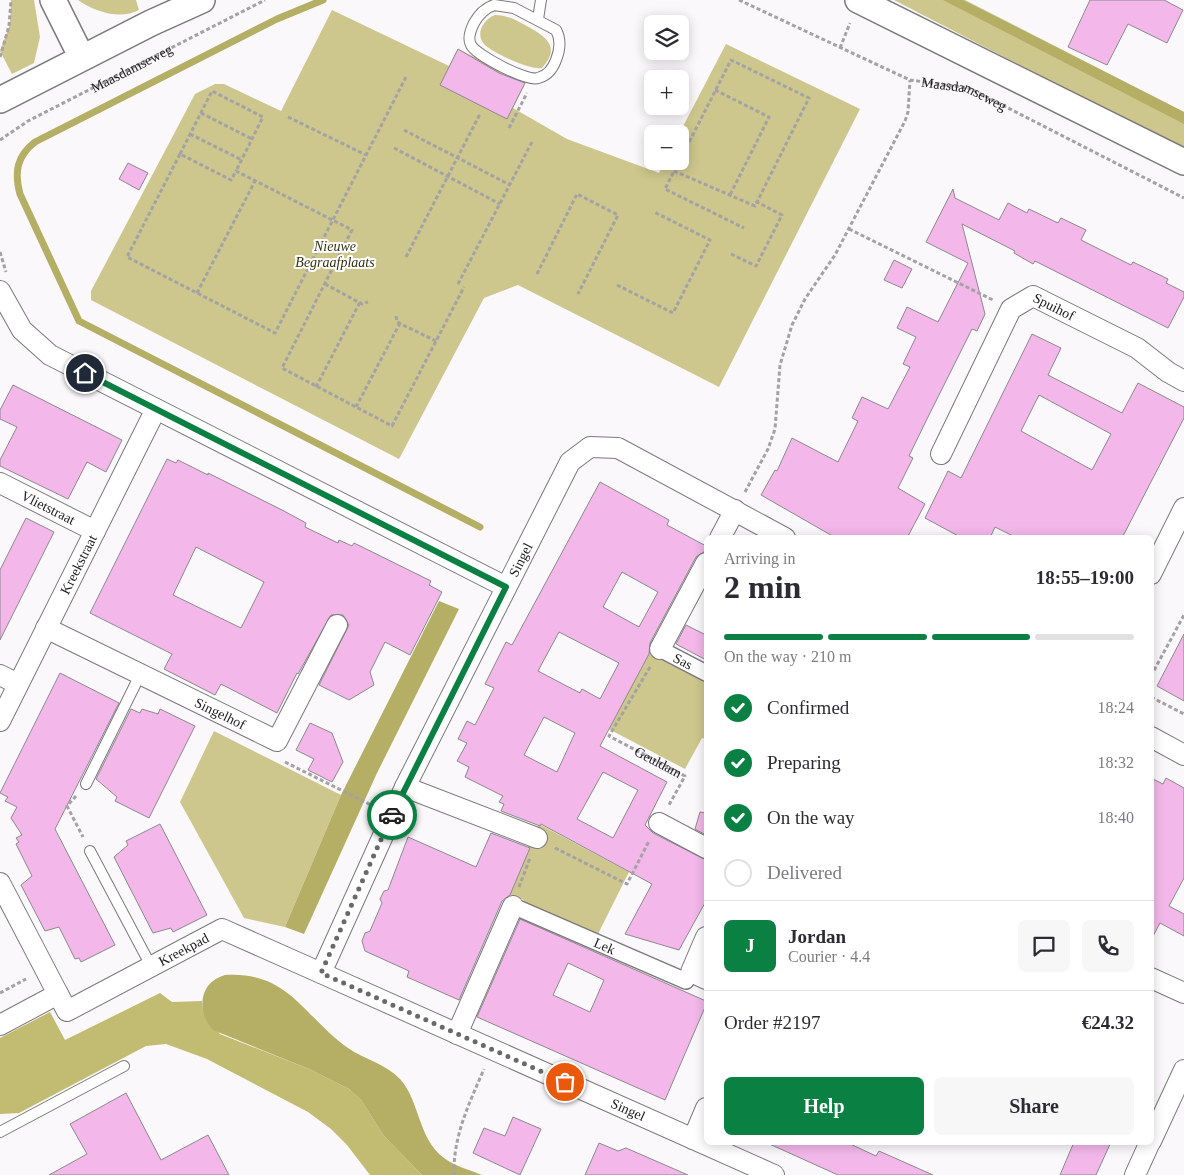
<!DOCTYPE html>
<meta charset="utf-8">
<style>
:root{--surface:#fff;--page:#f7f7f7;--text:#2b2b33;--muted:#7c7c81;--line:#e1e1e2;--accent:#0b8043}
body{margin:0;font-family:Georgia,serif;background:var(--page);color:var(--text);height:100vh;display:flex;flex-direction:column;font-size:19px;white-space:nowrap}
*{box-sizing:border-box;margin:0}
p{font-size:16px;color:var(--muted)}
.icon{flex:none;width:28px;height:28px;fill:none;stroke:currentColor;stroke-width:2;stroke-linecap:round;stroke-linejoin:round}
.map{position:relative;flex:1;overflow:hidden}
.details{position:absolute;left:704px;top:535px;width:450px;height:610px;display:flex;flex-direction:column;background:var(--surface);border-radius:8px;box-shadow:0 2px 12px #0003}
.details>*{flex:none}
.buttons{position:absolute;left:644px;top:15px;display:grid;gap:10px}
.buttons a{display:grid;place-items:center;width:45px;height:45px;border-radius:8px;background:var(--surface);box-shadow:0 2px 12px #0003;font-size:25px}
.pin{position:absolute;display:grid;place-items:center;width:42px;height:42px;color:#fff;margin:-21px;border:2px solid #fff;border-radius:50%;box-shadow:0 1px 5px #0007}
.courier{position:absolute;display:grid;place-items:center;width:50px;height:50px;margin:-25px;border:4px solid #0b8043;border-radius:50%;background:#fff;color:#222;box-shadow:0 1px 6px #0007}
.overview em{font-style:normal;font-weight:700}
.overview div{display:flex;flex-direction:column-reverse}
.overview{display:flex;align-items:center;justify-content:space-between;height:85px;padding:0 20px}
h1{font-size:32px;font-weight:700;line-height:38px}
.bar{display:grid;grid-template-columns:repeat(4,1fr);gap:8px 5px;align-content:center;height:60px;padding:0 20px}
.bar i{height:6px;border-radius:4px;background:var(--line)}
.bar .selected{background:var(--accent)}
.bar p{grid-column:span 4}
.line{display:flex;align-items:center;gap:12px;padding:0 20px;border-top:1px solid var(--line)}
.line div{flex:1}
.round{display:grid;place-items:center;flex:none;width:52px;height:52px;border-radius:8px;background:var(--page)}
ol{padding:0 20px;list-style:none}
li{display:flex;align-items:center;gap:15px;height:55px}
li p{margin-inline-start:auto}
li .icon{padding:5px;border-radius:50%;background:var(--accent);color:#fff;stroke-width:4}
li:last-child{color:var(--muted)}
li i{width:28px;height:28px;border:2px solid var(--line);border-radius:50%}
.primary-button{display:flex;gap:10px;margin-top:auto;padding:10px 20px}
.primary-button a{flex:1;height:58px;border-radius:8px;background:var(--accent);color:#fff;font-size:20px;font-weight:700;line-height:58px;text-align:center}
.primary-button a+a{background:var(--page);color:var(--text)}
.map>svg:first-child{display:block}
</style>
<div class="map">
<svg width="1184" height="1175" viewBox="0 0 1184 1175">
<rect width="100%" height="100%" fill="#faf8fa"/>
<path fill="#cdc78d" d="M11,0H34L40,37L34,63L12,74L0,51L10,24Z
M78,0H136L139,10C120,20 95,12 78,0Z
M894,0H965L1184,112V147L1118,116Z
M332,10L449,66L458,49L526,82L513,108L567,139L659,173L665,161H680L679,134L726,44L860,109L719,387L518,285L484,298L399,459L91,300V291L195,94L215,84H224L281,111Z
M495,15C507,15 515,20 525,25C545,36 562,46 542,68C532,71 493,53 485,45C474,34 484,19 495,15Z
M651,639L706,669V739L702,738L685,769L603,726Z
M214,731L341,795L285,927L244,918L180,802Z
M539,824L629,872L596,938L521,907L524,900L506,893Z"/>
<path fill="#c2bb72" d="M160,993L172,1002L202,1001L203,1011L220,1034L309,1069L349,1089L361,1100L384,1136L422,1175H370L347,1145L331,1129L308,1112L207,1059L166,1044L146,1046L19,1113L0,1114V1038L50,1012L65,1040Z"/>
<path fill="#b5ae65" d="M943,0H963L1184,112V124Z
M439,601L459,609L377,773L304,934L285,927L341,795Z
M225,975C289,971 302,1015 348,1048C364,1059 386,1064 400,1079C420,1101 418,1139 444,1158C454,1166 470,1170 482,1175H422L384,1136L361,1100L349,1089L309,1069L213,1030C196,1011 199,982 225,975Z"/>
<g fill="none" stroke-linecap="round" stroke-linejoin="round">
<path stroke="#b5ae65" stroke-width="7" d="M323,0L277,19L35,142C17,156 14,172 20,194L79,321L480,527"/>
</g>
<path fill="#f3b7ea" stroke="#8c8a8c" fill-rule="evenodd" d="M1090,0H1164L1183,10L1167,43L1128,24L1107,65L1068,47Z
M458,49L499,73L525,83L507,119L440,85Z
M128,163L148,173L139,190L119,179Z
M953,189L955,198L999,220L1008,203L1027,213L1029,209L1058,223L1061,218L1086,230L1081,240L1131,265L1133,262L1168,279L1166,283L1184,292V297L1168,328L1035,261L1033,264L1014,253L1015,251L962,224L985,314L977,331L972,329L927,419L909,456L913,458L898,488L925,504L907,538H836L761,495L775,470L777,471L792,438L838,462L858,421L852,418L862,397L888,409L910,367L903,364L916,337L897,328L907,307L938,322L968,263L926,242Z
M894,260L912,269L902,288L884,280Z
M1032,334L1061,348L1048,375L1122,413L1138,383L1184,407V418L1122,538H1017L995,527L990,538H962L925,518L948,471L961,478ZM1039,395L1111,434L1092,470L1021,431Z
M13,385L122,440L106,472L87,462L68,499L0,466V460L17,427L0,419V410Z
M167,459L176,463L178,460L208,475V473L284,511L306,523L305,527L338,543L339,540L352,546L354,543L431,581L429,585L442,592L410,655L385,642L370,672L374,685L349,700L319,685L349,625L343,615H331L298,674L297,673L277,713L221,684L215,695L164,669L172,654L90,613ZM196,547L264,582L241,628L173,595Z
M600,482L669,520L667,525L706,546L704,552L696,557L650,643L649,654L600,746L667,782L645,825L653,833L706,860V901L679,950L625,934L652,884L541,824L540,826L501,811L504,804L499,802L503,796L465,777L469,767L457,761L467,743L458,739L467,721L475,725L494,688L485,684L506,642L512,645ZM622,572L658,592L639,627L603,607ZM559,632L619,663L600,699L582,689L580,693L538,671ZM544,717L575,733L557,772L524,755ZM603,772L638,790L613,838L577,819Z
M26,518L54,532L0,640V570Z
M686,625L706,635V660L676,644Z
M1184,634V701L1157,686Z
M60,673L119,703L55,829L115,945L81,962L79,958L75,959L59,927L45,931L21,885L32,876L16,844L19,842L16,838L22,835L11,818L17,807L5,801L8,797L0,793Z
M131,709L140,713L142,709L158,714L160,709L195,726L149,818L115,801L117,797L96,779Z
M310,723L332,733L343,762L332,782L308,770L314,759L296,750Z
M1151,778L1163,784L1166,778L1184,788V878L1169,906L1184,914V936L1160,923L1151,940Z
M700,812L706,813V835L695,829Z
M160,824L207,915L173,932L171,928L153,933L114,857L128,845L126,841Z
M491,833L530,848L510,895L502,901L459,1000L407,977L409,971L365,951L362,941L365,933L370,931L382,903L380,899L384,891L388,890L408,837L476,867Z
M520,919L706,1001V1005L665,1100L477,1017ZM568,963L604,980L590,1012L553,995Z
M126,1093L161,1160L208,1135L229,1175H49L87,1154L70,1124Z
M513,1117L541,1129L520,1175L473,1153L484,1128L505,1136Z
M765,1142H846L876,1156L879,1151L933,1175H838Z
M1074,1142H1111L1096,1175H1060Z
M599,1143L618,1151L626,1148L688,1175H585Z"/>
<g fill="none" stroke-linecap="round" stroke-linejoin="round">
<defs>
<path id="service" d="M494,5L514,8L556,30C561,39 560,50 556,60C553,68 547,76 538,78C527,82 476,55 471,45C467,38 471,29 474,23C479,14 485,8 494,5Z
M538,19L541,0
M86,784L140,675
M90,851L151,966
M0,1132L124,1066"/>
<g id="pedestrian">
<path id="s4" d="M660,649L706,673"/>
<path id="s5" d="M513,906L686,981L691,972"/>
</g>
<g id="minor">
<path d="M0,291L22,330L50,355L506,587"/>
<path id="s6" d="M941,454L1011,309L1033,296L1137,348L1168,372L1184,381"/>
<path id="s7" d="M0,483L95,531"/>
<path d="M720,538L735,510"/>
<path d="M1151,574L1184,508"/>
<path id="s8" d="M46,628L277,741L337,625"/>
<path d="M660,649L706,563"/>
<path d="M0,675L18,684"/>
<path id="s9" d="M0,721L156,409"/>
<path d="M1151,737L1184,755"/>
<path d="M405,787L537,838"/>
<path d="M659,823L706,848"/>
<path d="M0,883L58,994L0,1025"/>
<path d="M706,937L691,972L706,979"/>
<path d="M1151,978L1184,993"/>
<path id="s10" d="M58,994L67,1011L222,929L321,973"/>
<path d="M457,1034L513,906"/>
<path d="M693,1139L706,1108"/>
<path d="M1151,1141L1184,1070"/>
<path id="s11" d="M774,1175L321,973L405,787L570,462L590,447L618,448L785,538"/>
<path d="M1135,1175L1150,1142"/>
</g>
<path id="tertiary" d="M53,0L82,58
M858,0L1184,162
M0,100L151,23L202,0"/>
</defs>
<use href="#service" stroke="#7b797b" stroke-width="12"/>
<use href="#pedestrian" stroke="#7b797b" stroke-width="18"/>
<use href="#minor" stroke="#7b797b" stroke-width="22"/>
<use href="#tertiary" stroke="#7b797b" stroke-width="28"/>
<g stroke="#a4a2a4" stroke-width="3" stroke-dasharray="4 2.5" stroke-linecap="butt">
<path id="s1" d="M739,0L910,80L969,88L1184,198"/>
<path d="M840,48L850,23"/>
<path d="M0,57L9,26L11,0"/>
<path d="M406,77L275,333L127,257L180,154L231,180L236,171L352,230L282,368L392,426L464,287"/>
<path d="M715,90L769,117L730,195"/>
<path d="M201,113L252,139"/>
<path d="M288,117L366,155"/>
<path d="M509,128L527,93"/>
<path d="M404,130L510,185"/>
<path d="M190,134L242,160"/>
<path id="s2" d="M0,140L28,121L265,0"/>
<path d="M394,148L500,204"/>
<path d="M180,154L212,91L263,117L236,171"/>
<path d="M679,161L665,189L744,228"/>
<path d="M674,171L755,206L809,98L731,60L680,160"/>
<path d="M849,229L993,300"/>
<path d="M0,252L6,272"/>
<path d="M731,254L756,266L782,215L757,202"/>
<path d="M406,257L480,114"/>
<path d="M537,274L577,194L618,215L578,294"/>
<path d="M325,284L362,304L368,302"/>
<path d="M458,284L533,140"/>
<path d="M617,285L673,313L710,240L654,212"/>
<path d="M197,293L255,181"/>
<path d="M396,316L397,322L436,341"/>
<path d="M316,387L360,302"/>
<path d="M356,407L400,323"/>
<path d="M745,492L768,449L775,429L780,365L792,325L805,299L835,255L905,121L908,112L910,80"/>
<path id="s3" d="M650,667L609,736L685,776L669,805"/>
<path d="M1151,676L1184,615"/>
<path d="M1151,697L1184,714"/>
<path d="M285,762L373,806"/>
<path d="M76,796L67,806L83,837"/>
<path d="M555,848L627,884L649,841"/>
<path d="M519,887L530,858"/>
<path d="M0,993L26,979"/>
<path d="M454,1175C453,1136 469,1104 484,1069"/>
</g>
<use href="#service" stroke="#fff" stroke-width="10"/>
<use href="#pedestrian" stroke="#fff" stroke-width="15"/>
<use href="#minor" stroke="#fff" stroke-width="20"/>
<use href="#tertiary" stroke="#fff" stroke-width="25"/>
</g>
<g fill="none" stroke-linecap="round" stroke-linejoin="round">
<path stroke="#6a686a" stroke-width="5" stroke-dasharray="0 9" d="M392,815L321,973L565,1082"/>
<path stroke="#0b8043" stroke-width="6" d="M85,373L506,587L392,815"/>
</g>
<g text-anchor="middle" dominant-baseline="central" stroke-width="4" stroke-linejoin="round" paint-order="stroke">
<g font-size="14" fill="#1c1b1c" stroke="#fff">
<text stroke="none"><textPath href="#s2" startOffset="150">Maasdamseweg</textPath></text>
<text stroke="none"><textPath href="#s1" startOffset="245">Maasdamseweg</textPath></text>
<text stroke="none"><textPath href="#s6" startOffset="210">Spuihof</textPath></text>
<text stroke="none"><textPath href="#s7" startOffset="54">Vlietstraat</textPath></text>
<text stroke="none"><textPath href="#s11" startOffset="955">Singel</textPath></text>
<text stroke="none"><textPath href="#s9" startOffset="175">Kreekstraat</textPath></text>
<text stroke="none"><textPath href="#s4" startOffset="26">Sas</textPath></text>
<text stroke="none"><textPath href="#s8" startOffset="194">Singelhof</textPath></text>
<text stroke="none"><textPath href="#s3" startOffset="136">Geuldam</textPath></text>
<text stroke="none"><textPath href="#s5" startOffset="100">Lek</textPath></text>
<text stroke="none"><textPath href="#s10" startOffset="151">Kreekpad</textPath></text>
<text transform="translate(628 1110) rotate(24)">Singel</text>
</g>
<g font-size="14" font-style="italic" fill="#343110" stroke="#fff">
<text x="335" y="246">Nieuwe<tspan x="335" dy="16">Begraafplaats</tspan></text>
</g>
</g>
</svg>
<div class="buttons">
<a><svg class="icon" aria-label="layers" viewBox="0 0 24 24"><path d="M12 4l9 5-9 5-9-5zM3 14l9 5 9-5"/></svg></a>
<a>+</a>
<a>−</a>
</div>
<div class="pin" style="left:565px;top:1082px;background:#ea580c"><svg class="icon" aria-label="bag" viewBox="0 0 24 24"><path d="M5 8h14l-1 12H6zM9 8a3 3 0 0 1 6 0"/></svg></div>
<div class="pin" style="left:85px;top:373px;background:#1f2937"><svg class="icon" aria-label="home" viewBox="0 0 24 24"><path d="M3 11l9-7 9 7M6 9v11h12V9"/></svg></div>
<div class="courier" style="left:392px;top:815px"><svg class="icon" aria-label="car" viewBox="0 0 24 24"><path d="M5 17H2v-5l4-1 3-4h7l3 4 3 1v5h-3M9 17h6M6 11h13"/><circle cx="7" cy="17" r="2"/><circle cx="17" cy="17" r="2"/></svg></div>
<section class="details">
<div class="overview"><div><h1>2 min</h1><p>Arriving in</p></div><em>18:55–19:00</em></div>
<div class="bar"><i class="selected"></i><i class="selected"></i><i class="selected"></i><i></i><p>On the way · 210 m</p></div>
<ol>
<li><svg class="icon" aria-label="check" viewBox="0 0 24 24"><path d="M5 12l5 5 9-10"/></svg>Confirmed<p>18:24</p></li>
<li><svg class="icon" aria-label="check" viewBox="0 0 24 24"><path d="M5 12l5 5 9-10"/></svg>Preparing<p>18:32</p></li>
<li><svg class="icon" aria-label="check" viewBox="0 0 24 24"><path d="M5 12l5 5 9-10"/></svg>On the way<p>18:40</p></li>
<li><i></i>Delivered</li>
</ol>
<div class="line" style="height:90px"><b class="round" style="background:var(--accent);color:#fff">J</b><div><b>Jordan</b><p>Courier · 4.4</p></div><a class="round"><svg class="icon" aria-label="chat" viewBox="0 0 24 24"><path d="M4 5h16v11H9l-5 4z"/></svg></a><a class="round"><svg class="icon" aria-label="phone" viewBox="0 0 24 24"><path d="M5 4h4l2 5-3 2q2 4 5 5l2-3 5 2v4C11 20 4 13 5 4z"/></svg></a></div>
<div class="line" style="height:65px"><div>Order #2197</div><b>€24.32</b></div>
<div class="primary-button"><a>Help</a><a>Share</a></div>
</section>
</div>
